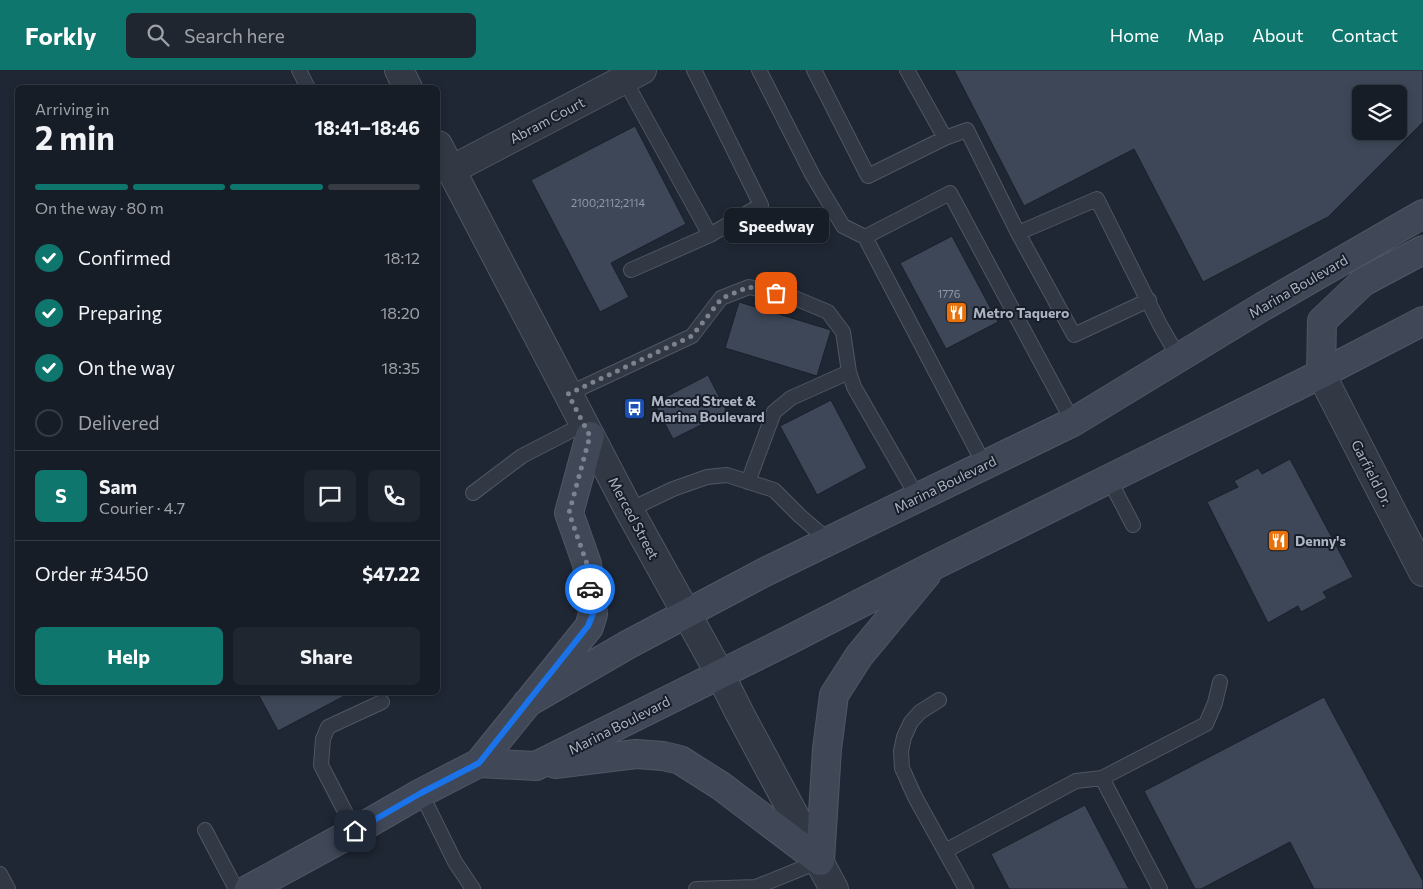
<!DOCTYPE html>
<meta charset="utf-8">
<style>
:root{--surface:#171d27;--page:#20262f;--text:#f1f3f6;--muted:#9ea2a7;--line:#363b44;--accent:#0f766e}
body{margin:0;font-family:Commissioner,sans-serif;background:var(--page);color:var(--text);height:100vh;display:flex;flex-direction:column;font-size:19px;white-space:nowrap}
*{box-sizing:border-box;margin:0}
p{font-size:16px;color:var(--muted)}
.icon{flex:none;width:28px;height:28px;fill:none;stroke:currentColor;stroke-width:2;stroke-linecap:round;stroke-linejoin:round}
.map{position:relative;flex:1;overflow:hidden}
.details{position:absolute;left:15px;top:15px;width:425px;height:610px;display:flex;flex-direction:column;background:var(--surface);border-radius:8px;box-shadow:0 2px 8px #0003,0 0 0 1px var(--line)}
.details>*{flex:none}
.buttons{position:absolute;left:1352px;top:15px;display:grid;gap:10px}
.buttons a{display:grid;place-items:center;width:55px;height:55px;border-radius:8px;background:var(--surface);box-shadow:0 2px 8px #0003,0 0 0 1px var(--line);font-size:25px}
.pin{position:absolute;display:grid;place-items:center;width:42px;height:42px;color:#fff;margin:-21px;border-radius:10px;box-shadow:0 2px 8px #0006}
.courier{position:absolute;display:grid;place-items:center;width:50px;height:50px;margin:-25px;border:4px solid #1a73e8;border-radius:50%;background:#fff;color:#222;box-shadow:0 1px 6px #0007}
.bubble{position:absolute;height:35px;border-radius:8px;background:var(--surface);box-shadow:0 2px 8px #0003,0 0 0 1px var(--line);font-size:16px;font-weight:700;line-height:35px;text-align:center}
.headline em{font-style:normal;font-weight:700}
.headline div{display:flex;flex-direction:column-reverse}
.headline{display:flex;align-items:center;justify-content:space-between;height:85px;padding:0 20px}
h1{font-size:32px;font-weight:700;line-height:38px}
.bar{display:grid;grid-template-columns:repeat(4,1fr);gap:8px 5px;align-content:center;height:60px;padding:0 20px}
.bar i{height:6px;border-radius:4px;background:var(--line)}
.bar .active{background:var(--accent)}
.bar p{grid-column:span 4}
.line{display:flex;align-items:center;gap:12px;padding:0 20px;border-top:1px solid var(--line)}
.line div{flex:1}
.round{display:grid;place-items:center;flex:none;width:52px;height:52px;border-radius:8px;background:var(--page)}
ol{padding:0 20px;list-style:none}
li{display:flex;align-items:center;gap:15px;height:55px}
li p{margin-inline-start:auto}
li .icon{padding:5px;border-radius:50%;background:var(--accent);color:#fff;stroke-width:4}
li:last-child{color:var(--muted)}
li i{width:28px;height:28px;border:2px solid var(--line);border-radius:50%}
.cta{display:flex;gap:10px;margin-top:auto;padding:10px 20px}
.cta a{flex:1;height:58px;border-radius:8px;background:var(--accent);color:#fff;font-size:20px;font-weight:700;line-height:58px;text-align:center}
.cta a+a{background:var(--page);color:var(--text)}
header{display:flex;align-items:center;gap:30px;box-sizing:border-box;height:70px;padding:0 25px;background:var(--accent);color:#fff}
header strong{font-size:24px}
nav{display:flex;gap:28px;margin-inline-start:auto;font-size:18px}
.search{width:350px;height:45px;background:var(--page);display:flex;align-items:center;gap:12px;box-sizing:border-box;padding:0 18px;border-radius:8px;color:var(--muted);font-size:19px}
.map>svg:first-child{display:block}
</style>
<header>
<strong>Forkly</strong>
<div class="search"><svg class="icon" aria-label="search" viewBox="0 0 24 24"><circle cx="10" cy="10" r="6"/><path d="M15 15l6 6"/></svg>Search here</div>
<nav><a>Home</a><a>Map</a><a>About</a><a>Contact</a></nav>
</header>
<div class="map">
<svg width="1423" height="819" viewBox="0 0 1423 819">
<rect width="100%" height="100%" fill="#1f2734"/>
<path fill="#3d4757" stroke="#1a202b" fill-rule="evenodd" d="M954,0H1423V52L1328,147L1203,212L1134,79L1024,136ZM1361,24H1399V61H1361Z
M635,56L686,154L611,193L629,227L600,242L531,110Z
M952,166L998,252L946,279L900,193Z
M739,232L831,260L817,306L725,278Z
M708,305L727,342L673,369L654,333Z
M831,330L867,398L817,425L780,356Z
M1290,389L1353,507L1323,522L1327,528L1301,542L1298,536L1268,553L1207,432L1238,417L1234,411L1258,398L1262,404Z
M257,622H352L278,661Z
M1324,627L1423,811V819H1314L1290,772L1201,819H1195L1144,721Z
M1085,735L1129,819H1009L991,784Z"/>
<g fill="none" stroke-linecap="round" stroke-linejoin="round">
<defs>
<path id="service" d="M299,0L308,18
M759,0L813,106L843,156L865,167L984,394
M814,0L868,106L945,68L907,0
M624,9L710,165L761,135L694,0
M945,68L967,60L1018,163L1097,129L1160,255L1179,288
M1018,163L1074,265L1149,230
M865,167L950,123L1073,352
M631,200L710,165
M568,324L692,266L721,228L749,217L790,226L828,242L843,262L849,302L854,317L918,428
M1109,409L1133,455
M748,412L774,342L791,328L849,302
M473,423L522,386L584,354
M629,440L673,419L707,407L727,405L774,420L800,446L829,471
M939,630L920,642L911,652L904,667L901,681L902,698L915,727L966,819
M1102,708L1160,819
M421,723L455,792L473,819
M205,760L236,819
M355,761L321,695L323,669L328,657L382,632
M945,781L1076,711L1102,708L1206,654L1215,633L1220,612
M0,804L8,819
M696,819L756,817L820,791"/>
<path id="minor" d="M451,100L642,0
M1321,304L1423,502"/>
<path id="tertiary" d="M399,0L408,18
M438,75L629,440L720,604L740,644L834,819"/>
<path id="secondary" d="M1321,304L1322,251L1363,212L1423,180
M527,633L629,574L765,502L1073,352L1262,237L1423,144
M479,693L536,696L793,568L933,496L1321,304L1423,251
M555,694L636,684L663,686L680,690L721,716L820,791
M820,791L827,679L834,625L859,586L926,505
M249,819L355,761L421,723L479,693L589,557L593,544L587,494L569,443L590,366"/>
</defs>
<use href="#service" stroke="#505663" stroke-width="16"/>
<use href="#minor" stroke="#505663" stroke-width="30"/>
<use href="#tertiary" stroke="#505663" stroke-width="30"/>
<use href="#secondary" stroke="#505663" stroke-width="30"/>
<use href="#service" stroke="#323945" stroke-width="14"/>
<use href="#minor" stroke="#323945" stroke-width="28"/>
<use href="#tertiary" stroke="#323945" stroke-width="28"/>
<use href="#secondary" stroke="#404858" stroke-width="28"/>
</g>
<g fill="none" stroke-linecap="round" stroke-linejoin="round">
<path stroke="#7b8290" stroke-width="5" stroke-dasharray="0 9" d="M590,519L587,494L569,443L590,366L568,324L692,266L722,228L749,217L776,223"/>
<path stroke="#1a73e8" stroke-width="6" d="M355,761L421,723L479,693L588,556L593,544L590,519"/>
</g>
<defs>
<symbol id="restaurant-square" viewBox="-11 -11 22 22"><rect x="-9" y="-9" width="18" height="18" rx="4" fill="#e8710a" stroke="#181e29"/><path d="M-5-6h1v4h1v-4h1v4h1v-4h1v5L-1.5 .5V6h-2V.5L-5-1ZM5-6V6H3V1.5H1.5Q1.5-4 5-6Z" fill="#fff"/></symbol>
<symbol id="bus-square" viewBox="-11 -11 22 22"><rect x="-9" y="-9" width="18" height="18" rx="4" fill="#1a4fb4" stroke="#181e29"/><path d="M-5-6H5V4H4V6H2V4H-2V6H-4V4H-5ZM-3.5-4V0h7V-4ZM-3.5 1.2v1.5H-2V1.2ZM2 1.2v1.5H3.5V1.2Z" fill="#fff"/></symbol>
</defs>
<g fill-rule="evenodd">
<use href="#restaurant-square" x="944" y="230" width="25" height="25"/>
<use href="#bus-square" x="622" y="326" width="25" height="25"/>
<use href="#restaurant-square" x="1266" y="458" width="25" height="25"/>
</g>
<g text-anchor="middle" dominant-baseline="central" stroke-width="4" stroke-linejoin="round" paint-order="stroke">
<g font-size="11" fill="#9098a7">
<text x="608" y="132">2100;2112;2114</text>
<text x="949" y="223">1776</text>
</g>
<g font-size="14" fill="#acb3c2" stroke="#181e29">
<text transform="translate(547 50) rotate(-28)">Abram Court</text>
<text transform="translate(1298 216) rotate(-30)">Marina Boulevard</text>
<text transform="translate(1372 403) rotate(63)">Garfield Dr.</text>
<text transform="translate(945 414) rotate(-26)">Marina Boulevard</text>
<text transform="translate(634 448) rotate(62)">Merced Street</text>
<text transform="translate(619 655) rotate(-27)">Marina Boulevard</text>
</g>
<g font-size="14" font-weight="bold" fill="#acb3c2" stroke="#181e29" text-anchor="start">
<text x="973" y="242">Metro Taquero</text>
<text x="651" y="330">Merced Street &amp;<tspan x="651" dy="16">Marina Boulevard</tspan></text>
<text x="1295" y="470">Denny's</text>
</g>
</g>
</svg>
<div class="buttons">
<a><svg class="icon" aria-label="layers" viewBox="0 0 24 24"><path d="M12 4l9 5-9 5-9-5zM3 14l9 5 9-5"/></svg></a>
</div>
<div class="pin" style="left:776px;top:223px;background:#ea580c"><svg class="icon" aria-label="bag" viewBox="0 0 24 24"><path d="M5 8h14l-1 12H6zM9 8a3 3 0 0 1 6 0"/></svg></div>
<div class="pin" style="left:355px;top:761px;background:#1f2937"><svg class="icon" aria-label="home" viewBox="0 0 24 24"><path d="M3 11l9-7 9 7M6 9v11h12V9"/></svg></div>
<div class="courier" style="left:590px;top:519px"><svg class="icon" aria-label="car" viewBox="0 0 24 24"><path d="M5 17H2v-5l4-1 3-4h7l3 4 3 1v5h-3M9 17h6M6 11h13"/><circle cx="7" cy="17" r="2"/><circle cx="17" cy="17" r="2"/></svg></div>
<div class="bubble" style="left:724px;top:138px;width:105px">Speedway</div>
<section class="details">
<div class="headline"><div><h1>2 min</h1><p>Arriving in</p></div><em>18:41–18:46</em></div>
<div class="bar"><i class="active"></i><i class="active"></i><i class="active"></i><i></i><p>On the way · 80 m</p></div>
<ol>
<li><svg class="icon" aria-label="check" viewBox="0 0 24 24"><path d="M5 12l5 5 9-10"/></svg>Confirmed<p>18:12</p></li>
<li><svg class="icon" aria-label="check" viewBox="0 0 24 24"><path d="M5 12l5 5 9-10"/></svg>Preparing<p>18:20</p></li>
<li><svg class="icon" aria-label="check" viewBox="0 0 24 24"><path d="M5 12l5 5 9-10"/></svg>On the way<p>18:35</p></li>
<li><i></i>Delivered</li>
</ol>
<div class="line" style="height:90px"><b class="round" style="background:var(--accent);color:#fff">S</b><div><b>Sam</b><p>Courier · 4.7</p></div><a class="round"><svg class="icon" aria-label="chat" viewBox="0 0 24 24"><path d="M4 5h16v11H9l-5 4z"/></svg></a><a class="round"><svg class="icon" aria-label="phone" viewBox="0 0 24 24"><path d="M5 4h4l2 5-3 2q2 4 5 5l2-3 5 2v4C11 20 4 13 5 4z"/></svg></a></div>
<div class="line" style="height:65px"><div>Order #3450</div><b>$47.22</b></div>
<div class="cta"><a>Help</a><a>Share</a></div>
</section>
</div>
